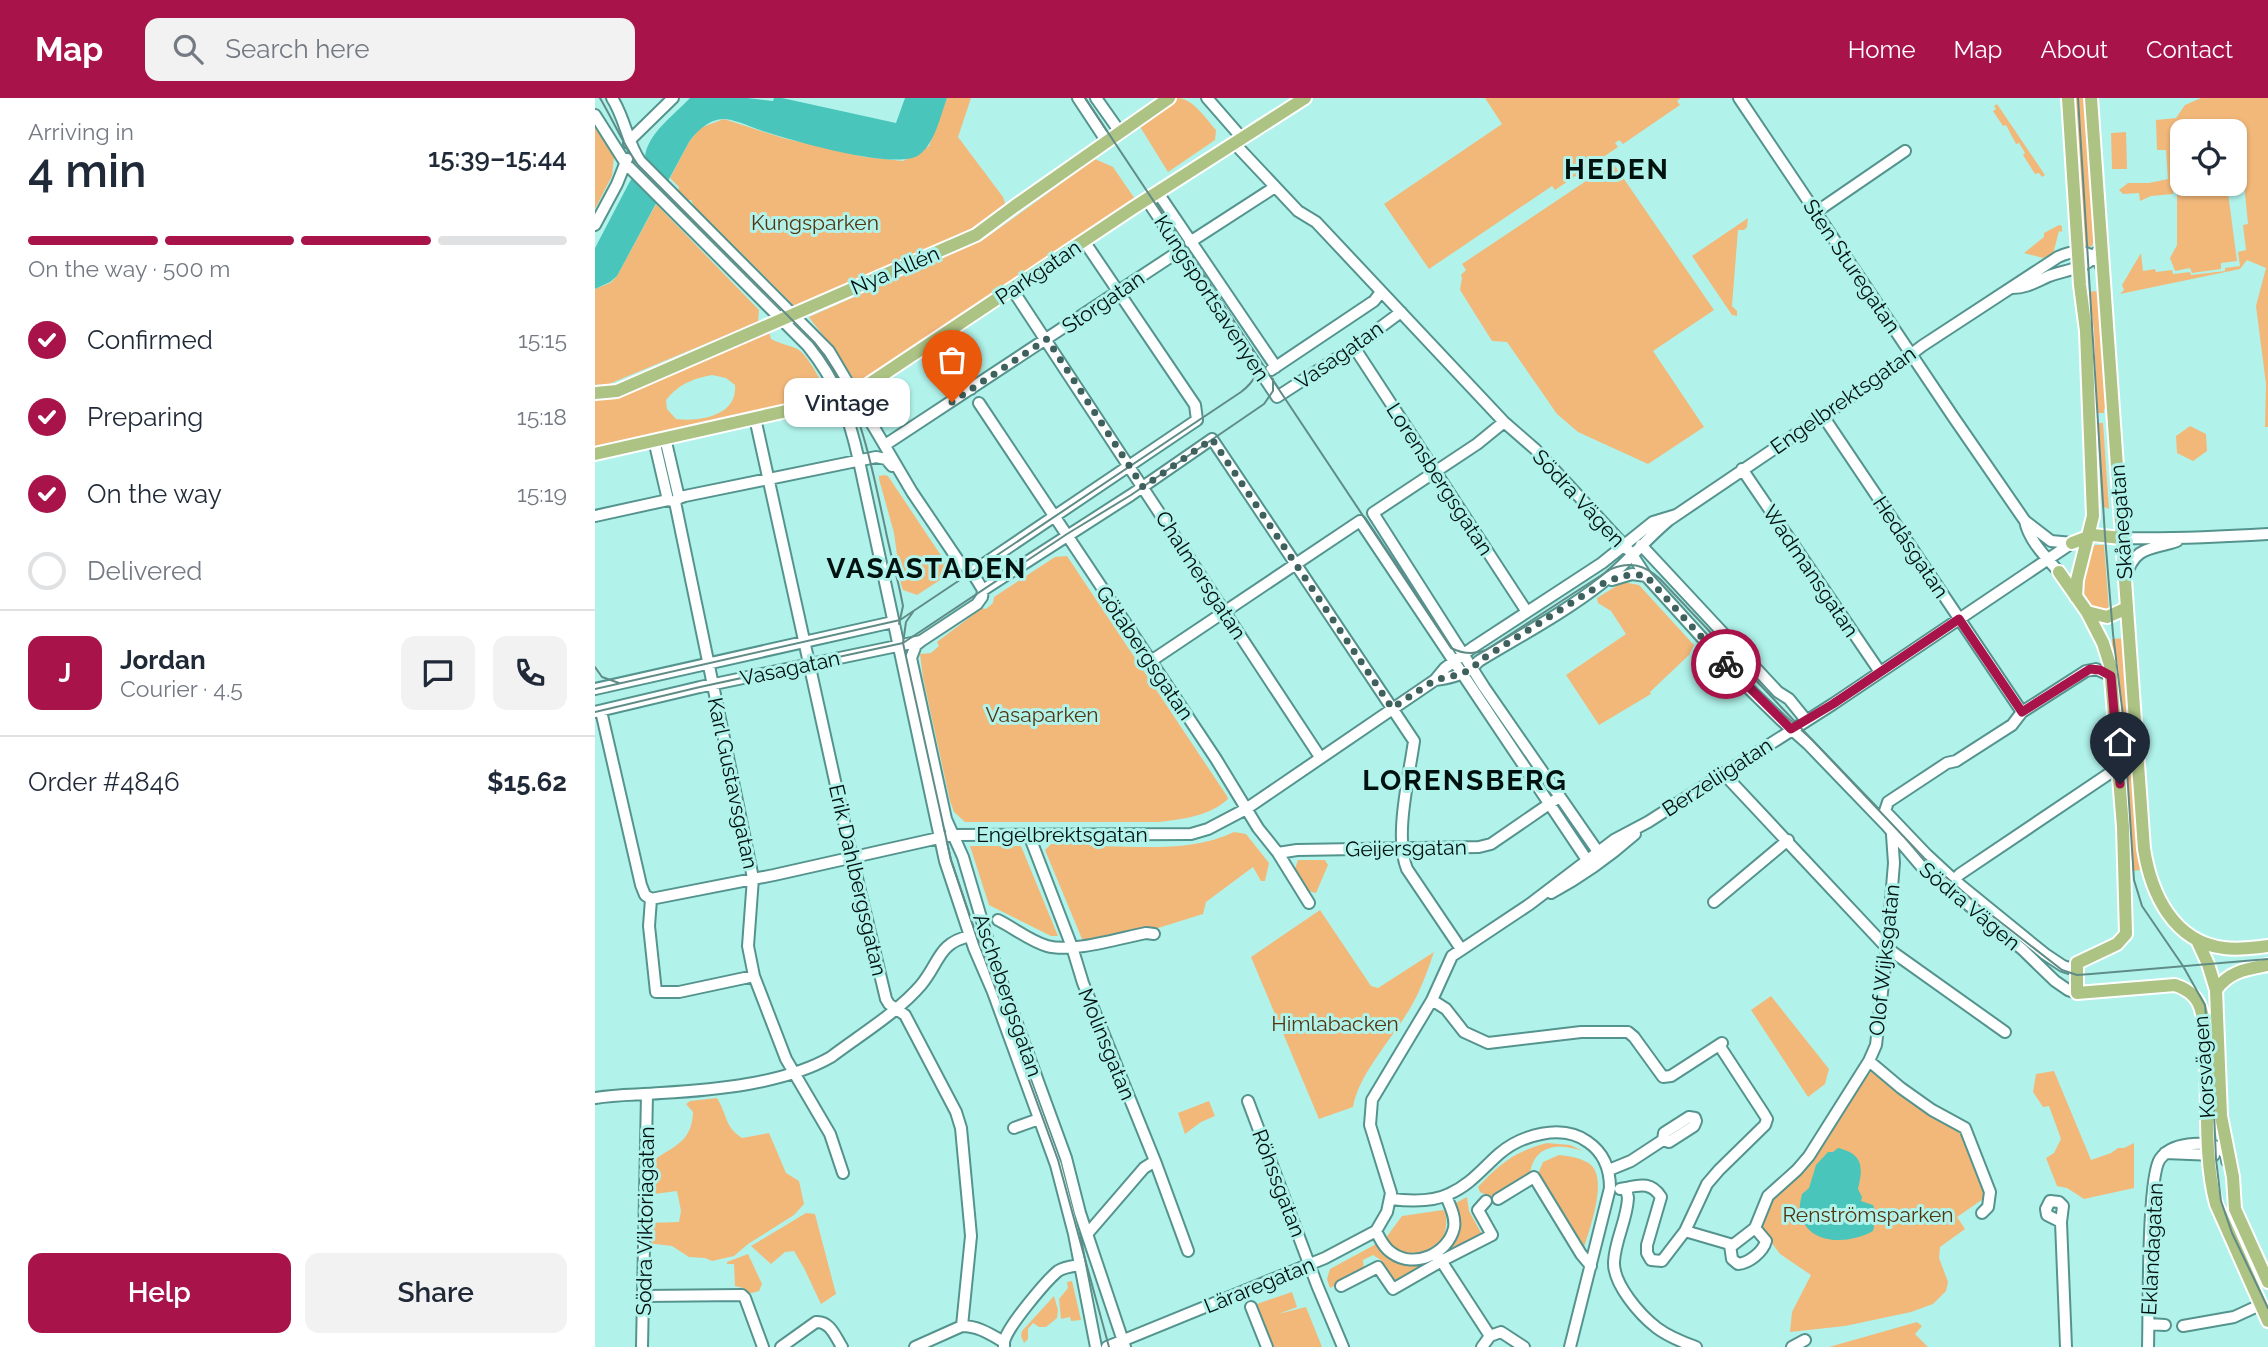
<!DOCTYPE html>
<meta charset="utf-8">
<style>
:root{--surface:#fff;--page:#f2f2f3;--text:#1f2937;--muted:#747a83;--line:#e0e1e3;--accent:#a8144a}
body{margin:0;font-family:Raleway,sans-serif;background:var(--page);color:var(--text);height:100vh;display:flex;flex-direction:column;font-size:26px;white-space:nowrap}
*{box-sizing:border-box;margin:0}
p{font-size:23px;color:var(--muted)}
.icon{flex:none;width:38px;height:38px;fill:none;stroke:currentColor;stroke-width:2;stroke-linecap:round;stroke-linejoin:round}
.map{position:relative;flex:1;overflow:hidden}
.details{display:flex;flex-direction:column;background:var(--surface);width:595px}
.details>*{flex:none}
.buttons{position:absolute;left:1575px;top:21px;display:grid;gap:14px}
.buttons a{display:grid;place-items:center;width:77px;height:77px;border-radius:14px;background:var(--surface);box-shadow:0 2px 5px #0004;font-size:35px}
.pin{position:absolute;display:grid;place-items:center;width:60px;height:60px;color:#fff;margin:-72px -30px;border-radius:50% 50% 50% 0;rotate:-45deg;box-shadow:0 0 7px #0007}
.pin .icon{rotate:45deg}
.courier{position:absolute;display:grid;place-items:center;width:70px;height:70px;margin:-35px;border:5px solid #a8144a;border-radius:50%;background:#fff;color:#222;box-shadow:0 2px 9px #0007}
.bubble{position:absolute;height:49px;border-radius:14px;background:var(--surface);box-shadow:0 2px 5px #0004;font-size:23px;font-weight:600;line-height:49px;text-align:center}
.head em{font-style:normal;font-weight:600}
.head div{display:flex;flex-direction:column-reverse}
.head{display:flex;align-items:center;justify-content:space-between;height:119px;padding:0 28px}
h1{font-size:46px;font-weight:600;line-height:52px}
.bar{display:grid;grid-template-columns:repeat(4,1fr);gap:10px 7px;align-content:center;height:84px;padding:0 28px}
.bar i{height:9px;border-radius:5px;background:var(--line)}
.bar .active{background:var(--accent)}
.bar p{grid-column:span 4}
.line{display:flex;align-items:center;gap:18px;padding:0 28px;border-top:2px solid var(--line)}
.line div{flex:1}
.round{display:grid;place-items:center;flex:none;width:74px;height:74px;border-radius:14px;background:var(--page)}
ol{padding:0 28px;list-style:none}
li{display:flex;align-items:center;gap:21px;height:77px}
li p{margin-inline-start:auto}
li .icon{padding:7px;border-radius:50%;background:var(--accent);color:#fff;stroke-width:4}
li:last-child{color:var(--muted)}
li i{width:38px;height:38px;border:4px solid var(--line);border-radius:50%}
.primary-button{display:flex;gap:14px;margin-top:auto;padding:14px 28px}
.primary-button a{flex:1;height:80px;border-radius:14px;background:var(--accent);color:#fff;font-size:28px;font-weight:600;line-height:80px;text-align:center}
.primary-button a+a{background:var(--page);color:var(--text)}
header{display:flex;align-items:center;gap:42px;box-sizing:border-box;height:98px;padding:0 35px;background:var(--accent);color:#fff}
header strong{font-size:33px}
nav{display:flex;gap:38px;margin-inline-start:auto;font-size:24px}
.search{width:490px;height:63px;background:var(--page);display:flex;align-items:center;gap:18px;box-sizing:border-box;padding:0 24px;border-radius:14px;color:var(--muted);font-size:26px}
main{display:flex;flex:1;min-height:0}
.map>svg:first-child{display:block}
</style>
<header>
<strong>Map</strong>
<div class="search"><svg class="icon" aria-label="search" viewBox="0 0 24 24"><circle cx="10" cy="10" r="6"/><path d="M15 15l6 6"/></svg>Search here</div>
<nav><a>Home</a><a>Map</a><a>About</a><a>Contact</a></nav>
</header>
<main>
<section class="details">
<div class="head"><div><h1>4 min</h1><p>Arriving in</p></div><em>15:39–15:44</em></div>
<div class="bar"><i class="active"></i><i class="active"></i><i class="active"></i><i></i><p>On the way · 500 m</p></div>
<ol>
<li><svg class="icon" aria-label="check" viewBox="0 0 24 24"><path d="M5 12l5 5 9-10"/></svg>Confirmed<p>15:15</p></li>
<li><svg class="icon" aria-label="check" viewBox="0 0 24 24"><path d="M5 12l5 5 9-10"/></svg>Preparing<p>15:18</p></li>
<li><svg class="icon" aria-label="check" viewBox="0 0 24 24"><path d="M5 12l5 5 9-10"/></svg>On the way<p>15:19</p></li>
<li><i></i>Delivered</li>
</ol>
<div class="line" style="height:126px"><b class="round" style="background:var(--accent);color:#fff">J</b><div><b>Jordan</b><p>Courier · 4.5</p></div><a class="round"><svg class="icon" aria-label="chat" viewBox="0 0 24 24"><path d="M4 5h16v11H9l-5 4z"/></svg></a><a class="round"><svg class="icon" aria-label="phone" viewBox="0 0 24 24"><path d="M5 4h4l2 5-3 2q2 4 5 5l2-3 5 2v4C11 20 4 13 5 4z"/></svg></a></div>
<div class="line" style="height:91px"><div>Order #4846</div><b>$15.62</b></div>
<div class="primary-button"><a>Help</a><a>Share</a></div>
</section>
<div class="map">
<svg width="1673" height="1249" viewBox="0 0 1673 1249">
<rect width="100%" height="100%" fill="#b1f3eb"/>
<path fill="#f2b87a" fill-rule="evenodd" d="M352,0H376L363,39L408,99L410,105L407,111L366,139L204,213L99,108L96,102H93L83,93L84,89L75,80L94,44L105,30L129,21L188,40L270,59L308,63L334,48Z
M582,0C598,0 611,21 621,32L620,42L573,74L544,27Z
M890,0H1086L1082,3L1085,7L1028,46L1024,42L1020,45L1023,49L960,92L957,88L834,171L789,106L907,26Z
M1477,0H1492L1500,139L1497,148L1487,151Z
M1606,0H1673V329H1670L1671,286L1661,208L1671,170L1652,162L1645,171L1525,196L1529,192L1527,187L1546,155L1548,173L1560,171L1561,174L1577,172L1578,176L1595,174L1596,177L1630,173V170L1645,168L1643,154L1651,152L1648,127L1653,126L1645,45L1640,43V33H1587V46L1578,96L1556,98L1545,103L1544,95L1528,96L1524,92L1533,85H1554L1573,81L1571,52H1562L1561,22L1581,20L1590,7Z
M1402,6L1450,77L1447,79L1444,75L1440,76L1428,57L1430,55L1424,45L1421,46L1411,27L1408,28L1398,13L1401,11L1399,8Z
M0,26L19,58L17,78L0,111Z
M1531,34L1532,71H1517L1516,35Z
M1587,57V86H1636L1632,87L1642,163L1626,165V171L1597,175L1595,170L1580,173L1575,160L1582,147V99Z
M500,61L518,69L540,101L268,282L259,281L238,250L216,222L214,219L388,142Z
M1018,65L1119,212L1058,253L1109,329L1053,366L983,334L962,316L912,244L897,243L865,192L867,180L866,177L871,172L867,166Z
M61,106L164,212L163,224L14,286L0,287V191L15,185L22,178Z
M1153,120L1152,129L1149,132H1143L1137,208L1142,213V218L1137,217L1097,158Z
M1464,127L1467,128V134L1464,133L1458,156L1448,160L1429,155L1449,139V135Z
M1504,193L1514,310L1509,311V315H1497L1489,194Z
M174,233L176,241C183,245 200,249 204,252C213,258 229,287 232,297L0,348V301L20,299ZM117,277L131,280L140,287C143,318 104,324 81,321L72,311L71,302C84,286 97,281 117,277Z
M1502,325H1508L1514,411L1507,408Z
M1595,328L1611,336L1612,353L1598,363L1582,355L1581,338Z
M289,377L293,378L355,471L356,475L322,497L308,492L306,486L299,435L284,381V378Z
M1500,447H1509L1514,513L1511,515L1499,510L1486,491L1494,451Z
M472,458L632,698L633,701C615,718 588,721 564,724H370L359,714L355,703L328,580L325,556L336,555L344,548L342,544L387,510L391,511L398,505L399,499L460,459Z
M1028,484L1044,487L1099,547L1094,557L1055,594L1056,596L1004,627L971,577L1031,536L1016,513L1003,505L1002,500Z
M1530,540L1546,772L1536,773L1527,639L1519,563L1513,548L1517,547V541Z
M639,734L651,736L674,765L670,783H666L658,769L611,804L608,816L563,830L491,844L487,841L450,752L456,746L492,745L496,748C544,748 595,755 639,734Z
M375,748H426L463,838H456L394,807Z
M703,762H730L733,767L721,795L713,793L700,771Z
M725,812L776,888L783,890L839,854C833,871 827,889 818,905C801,937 764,974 758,1009L724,1021L656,859Z
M1176,898L1234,971L1230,986L1213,999L1156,912Z
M1277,972L1329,1014L1357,1029L1368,1038L1391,1099L1362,1119L1370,1131L1345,1149L1344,1160L1353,1184L1351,1193L1338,1206L1316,1214L1250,1228L1195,1234L1197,1214L1216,1177L1185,1156L1164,1128L1173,1104Z
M1459,973L1496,1062L1516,1055L1523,1050H1529L1539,1045V1090L1489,1101L1472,1090L1462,1088L1451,1060L1459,1055L1466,1041L1454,1008L1448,1009L1438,994L1441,976Z
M122,1000C133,1018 129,1028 147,1040L174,1035L191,1075L204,1083L209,1106L199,1117L153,1146L139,1158L117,1163L110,1160L94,1159L77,1148L51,1145V1125L84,1124L86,1113L82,1093L59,1096L60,1061C82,1047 97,1042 98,1014L91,1006L95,1003Z
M614,1003L620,1018L606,1024L590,1036L583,1015Z
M952,1045L975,1047L988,1053C964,1045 940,1046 935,1075L895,1099L885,1094L883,1089C906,1065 919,1054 952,1045Z
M964,1057C974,1058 988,1060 996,1067C1013,1083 994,1132 988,1153L943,1076L948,1064Z
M872,1099L874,1113L888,1138L856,1155L851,1152L857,1107Z
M848,1112L850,1114C855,1135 844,1156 820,1157C813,1158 805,1155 798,1154L790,1141L807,1118Z
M211,1115L220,1116L241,1196L226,1206L209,1170L199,1153L190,1154L176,1166L156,1148Z
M781,1146C793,1167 811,1164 832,1163L834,1166L799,1185L787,1163L778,1157L768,1162L769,1173L735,1190L732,1181L735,1171Z
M153,1156L167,1186L164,1193L153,1196L148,1190L140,1188L139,1166H132V1164Z
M477,1183L486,1222L476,1223L475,1219L466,1221L464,1201L473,1190L472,1184Z
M697,1194L702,1209L683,1216L711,1209L727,1249H674L659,1207Z
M459,1198L463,1212L462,1220L451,1229H444L438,1225L433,1231V1241L429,1245L426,1238L427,1233Z
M1322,1224L1327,1228L1320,1236L1333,1249H1234Z"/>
<path fill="#4ac5bb" d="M95,0H152L178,3L179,0H187L301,25L310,0H352C345,19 340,45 324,57C301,73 199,43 171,34C161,31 139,21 129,21C114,21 102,33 94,44L22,178L15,184L0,191V150L34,85L50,59C52,36 80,16 95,0Z
M1243,1050C1269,1056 1268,1070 1263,1091L1267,1099L1266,1103L1278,1107L1280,1113C1275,1120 1281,1125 1278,1133C1254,1147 1209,1148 1205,1112C1204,1107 1206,1101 1207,1096L1214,1090L1221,1067L1233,1054H1238Z"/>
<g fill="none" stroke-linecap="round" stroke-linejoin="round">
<defs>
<path id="minor" d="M483,0L512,44
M501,0L525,34
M612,0L647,40
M1144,0L1359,320L1430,423C1434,443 1451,459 1464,474
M0,17L31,66L213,248C242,284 254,318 264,363L350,763L379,850L398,894L461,1067L479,1136L501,1249
M34,45L35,42L78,0
M639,45L703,113L721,124L909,324L940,351L1015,432L1036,455L1051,478L1148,585L1186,622L1213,646L1292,728L1326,768L1427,851L1460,883L1473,892L1482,895
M563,95L681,269
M552,102L682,299L759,249L806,214
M1221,114L1310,53
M0,127L22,86L32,61
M595,144L680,89
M1417,190C1432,190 1440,184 1454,178C1469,172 1494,171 1502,154
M417,191L725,659
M759,249L932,514
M353,254L376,291
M676,272L779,203L786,194
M384,305L621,661L663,730L683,755L714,805
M1228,318L1427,614
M160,320L255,751L291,901L294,906L310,917L361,1014L366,1030L376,1138L367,1228
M909,324L882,346L778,415L889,589L1008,761
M70,340L84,400
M59,342L73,402
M290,347L586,152
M1147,371L1285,574
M80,404L158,780L153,848L159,878L191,961L235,1036L248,1075
M0,418L73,402L80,404L84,400L90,398L281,359L291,361L297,368
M1430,423L1456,443L1477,445
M1526,440C1576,441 1624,439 1673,436
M1046,447L1183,594L1194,601L1211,622
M377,474L602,322L600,307L489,143
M1531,478C1540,447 1557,452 1582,443
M1017,482L1037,476L1051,478
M388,492L536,397L617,341L819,643C814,679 799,739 812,771L866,851
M326,543L321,547L316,560L351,721L368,759L398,860L471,1060L485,1115L530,1249
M556,563L765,423L990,759L993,772
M840,582C857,580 872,576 884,563C925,538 969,515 1007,485C1031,466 1050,442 1074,422L1297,271L1327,248L1463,159C1479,151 1499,151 1507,170
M0,591L298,524
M6,613L46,787L50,797L56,801
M0,614L105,589L326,543L382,506L387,499L388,492L377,474L363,462L317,394L234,253L45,63C32,44 30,20 17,0
M1128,675L1292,850L1410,934
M434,737L477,849L488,885L560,1063L593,1153
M683,755L702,752L884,749L896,746L960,702
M1359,782L1365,776L1524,669
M956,795C986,779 1014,759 1040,736
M56,801L179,777L357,737L596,736L613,731L651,711L840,582L850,570L877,550L1007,465L1058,424L1081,417
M56,801L54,828L61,894H84L159,878
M1119,804L1193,742
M403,822C419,830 435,843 452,848C477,855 525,840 551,835L559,836
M1481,872L1468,868L1450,856L1359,782L1332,757L1290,713L1293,704L1352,665L1361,663L1417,627L1427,614L1491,573L1501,571L1516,578
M837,902L851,911L869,934L893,945L986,934H1033L1039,939L1068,979L1076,978L1127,945
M1274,963L1306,990L1337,1012L1370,1030L1395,1094L1393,1109L1387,1115
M0,1000C22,996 44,997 66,995C118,992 189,986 236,959C265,937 303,914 326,887C345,864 343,845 375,838
M653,1003L722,1187L748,1249
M419,1030L444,1021
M1570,1055L1619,1057
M1014,1072L1036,1063L1068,1042L1069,1035L1094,1019L1100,1020L1101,1023L1099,1028L1074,1044L1068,1042
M1031,1090C1047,1086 1057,1085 1066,1099L1052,1147V1155L1056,1162L1067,1163L1090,1133L1112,1086L1124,1072L1170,1027L1172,1021L1169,1016L1124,947
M1025,1091L1031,1090L1033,1100C1032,1122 1020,1142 1019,1164C1018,1186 1045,1217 1062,1230C1074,1239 1087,1244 1101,1249
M796,1101C813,1103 838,1104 854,1096C875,1087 887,1071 904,1056C926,1037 967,1025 993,1044C1009,1055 1015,1071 1015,1090L975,1249
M903,1101L939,1079L986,1156L996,1168
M1466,1124L1452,1117L1451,1111L1455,1103L1464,1104L1468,1108L1466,1124L1471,1249
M781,1133C785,1141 789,1150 797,1155C819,1171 853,1156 859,1130C861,1119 855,1108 851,1098
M1090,1133L1138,1147L1160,1130L1173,1098L1202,1072L1214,1058L1274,963L1281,947L1292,850L1299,765L1297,737
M493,1135L549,1070L560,1063
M1135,1147L1137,1161L1143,1166C1154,1165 1168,1154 1171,1143L1160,1130
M843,1158L895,1238
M746,1188L783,1169L798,1191L850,1161L897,1137L883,1112L891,1103
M48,1198L147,1197L150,1200L168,1249
M656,1209L672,1249
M1554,1226L1570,1227
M1588,1228L1639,1219L1665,1207
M409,1244C412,1229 451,1183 463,1173C469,1169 478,1168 485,1167
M47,1249L52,996
M186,1249L221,1224C235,1223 240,1238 247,1249
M320,1249L367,1228C383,1228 395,1236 409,1244V1249
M512,1249L730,1160L781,1133L792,1114L796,1095L775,1027L777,1002L837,902L857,858L935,806L1019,742L1053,724L1238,606L1477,445
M887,1249L895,1238L906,1234L929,1249
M1197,1249L1210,1242
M1553,1249C1554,1218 1552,1079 1565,1061C1577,1044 1608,1043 1625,1050L1632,1058V1063"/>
<path id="major" d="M1473,0L1485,187L1491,233L1498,418L1482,482L1481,499
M1496,0L1549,751C1556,795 1578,844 1629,850C1643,852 1658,850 1673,848
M0,295L22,293L381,137L420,108L574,0
M0,356L236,303L259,296L538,110L710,0
M1477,445L1498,437L1526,440
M1464,474L1492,514L1508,545L1515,567L1528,729L1531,836L1522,846L1482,865V895L1580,887C1592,891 1603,899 1606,912C1611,927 1610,945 1611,960C1613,1007 1609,1062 1621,1106L1673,1223
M1492,514L1512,519L1532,510
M1602,842L1613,866L1621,892L1626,1018L1638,1079L1640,1111L1673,1184
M1621,892C1634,873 1652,871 1673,867"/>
</defs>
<use href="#minor" stroke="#55948e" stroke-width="14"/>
<use href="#major" stroke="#fff" stroke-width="16"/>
<use href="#minor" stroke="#fff" stroke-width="10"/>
<use href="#major" stroke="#acc384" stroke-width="12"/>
<path stroke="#608c87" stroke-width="2" d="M5,0C18,22 28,46 43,67L219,244C267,303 274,358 290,429C294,450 300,471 305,493L308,508L304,526
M490,0L856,550C868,556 879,557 891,552L1016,471C1035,463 1050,467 1065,481L1329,760L1381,805L1467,872L1482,877L1496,876L1673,861
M1483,0L1510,438L1518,536L1529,626L1539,782L1547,808L1588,868L1610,907L1618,991L1621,1061L1626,1103L1637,1135L1673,1210
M318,514L311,524L308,545L356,762L385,848L463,1062L514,1249
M0,569L7,579L24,585
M0,591L305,522L646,294C659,284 665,274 661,258
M0,614L105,589L308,545L472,436L536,397L669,306L678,293V281"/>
</g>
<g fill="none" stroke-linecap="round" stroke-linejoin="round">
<path stroke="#3e615d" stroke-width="7" stroke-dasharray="0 12.6" d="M357,304L452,241L548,389L617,341L797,610L840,582L866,576L878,570L884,563L1005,487C1020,480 1034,474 1051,478L1131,566"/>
<path stroke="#a8144a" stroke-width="9" d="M1131,566L1196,631L1238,606L1364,521L1427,614L1495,571L1505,572L1516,578L1525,686"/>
</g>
<g text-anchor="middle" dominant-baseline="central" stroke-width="6" stroke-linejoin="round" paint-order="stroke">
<g font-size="21" fill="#53340f" stroke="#b1f3eb">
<text x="220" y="124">Kungsparken</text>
<text x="447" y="616">Vasaparken</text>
<text x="740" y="925">Himlabacken</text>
<text x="1273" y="1116">Renströmsparken</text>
</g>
<g font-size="21" fill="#001210" stroke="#b1f3eb">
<text transform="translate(1257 168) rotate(56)">Sten Sturegatan</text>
<text transform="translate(300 172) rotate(-23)">Nya Allén</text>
<text transform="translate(443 174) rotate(-34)">Parkgatan</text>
<text transform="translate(617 200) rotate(57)">Kungsportsavenyen</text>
<text transform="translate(508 204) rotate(-34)">Storgatan</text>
<text transform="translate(744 257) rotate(-35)">Vasagatan</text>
<text transform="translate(1248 302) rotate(-35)">Engelbrektsgatan</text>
<text transform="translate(845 381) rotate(57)">Lorensbergsgatan</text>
<text transform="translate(984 400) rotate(47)">Södra Vägen</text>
<text transform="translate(1526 424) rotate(-94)">Skånegatan</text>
<text transform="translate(1316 449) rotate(56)">Hedåsgatan</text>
<text transform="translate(1216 473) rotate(56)">Wadmansgatan</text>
<text transform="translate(606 477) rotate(57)">Chalmersgatan</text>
<text transform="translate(550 555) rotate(56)">Götabergsgatan</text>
<text transform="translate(195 570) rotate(-12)">Vasagatan</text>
<text transform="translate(1122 679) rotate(-33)">Berzeliigatan</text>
<text transform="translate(138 685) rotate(78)">Karl Gustavsgatan</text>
<text x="467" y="736">Engelbrektsgatan</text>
<text transform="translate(811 750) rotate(-1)">Geijersgatan</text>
<text transform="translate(263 782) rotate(77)">Erik Dahlbergsgatan</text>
<text transform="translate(1375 808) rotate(40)">Södra Vägen</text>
<text transform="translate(1289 862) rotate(-84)">Olof Wijksgatan</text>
<text transform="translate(413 897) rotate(71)">Aschebergsgatan</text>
<text transform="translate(512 946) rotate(68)">Molinsgatan</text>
<text transform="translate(1609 969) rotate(-94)">Korsvägen</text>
<text transform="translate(684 1085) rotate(69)">Röhssgatan</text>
<text transform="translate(50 1123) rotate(-89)">Södra Viktoriagatan</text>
<text transform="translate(1557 1151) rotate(-87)">Eklandagatan</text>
<text transform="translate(664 1187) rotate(-22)">Läraregatan</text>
</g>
<g font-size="28" font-weight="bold" letter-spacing="2" fill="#001210" stroke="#b1f3eb">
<text x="1022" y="71">HEDEN</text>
<text x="332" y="470">VASASTADEN</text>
<text x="870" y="682">LORENSBERG</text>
</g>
</g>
</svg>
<div class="buttons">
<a><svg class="icon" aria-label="locate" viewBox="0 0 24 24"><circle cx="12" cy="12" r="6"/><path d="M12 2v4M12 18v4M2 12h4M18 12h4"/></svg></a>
</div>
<div class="pin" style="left:357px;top:304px;background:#ea580c"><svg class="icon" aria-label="bag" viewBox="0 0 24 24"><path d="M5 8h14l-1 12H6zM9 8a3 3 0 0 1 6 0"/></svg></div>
<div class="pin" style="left:1525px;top:686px;background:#1f2937"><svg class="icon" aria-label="home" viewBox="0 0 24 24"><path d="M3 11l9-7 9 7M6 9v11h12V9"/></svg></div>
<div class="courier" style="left:1131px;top:566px"><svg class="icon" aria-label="bike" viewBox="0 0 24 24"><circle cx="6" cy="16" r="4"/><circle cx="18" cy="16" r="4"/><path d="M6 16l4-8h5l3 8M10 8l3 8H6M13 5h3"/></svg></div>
<div class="bubble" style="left:189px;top:280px;width:126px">Vintage</div>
</div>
</main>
